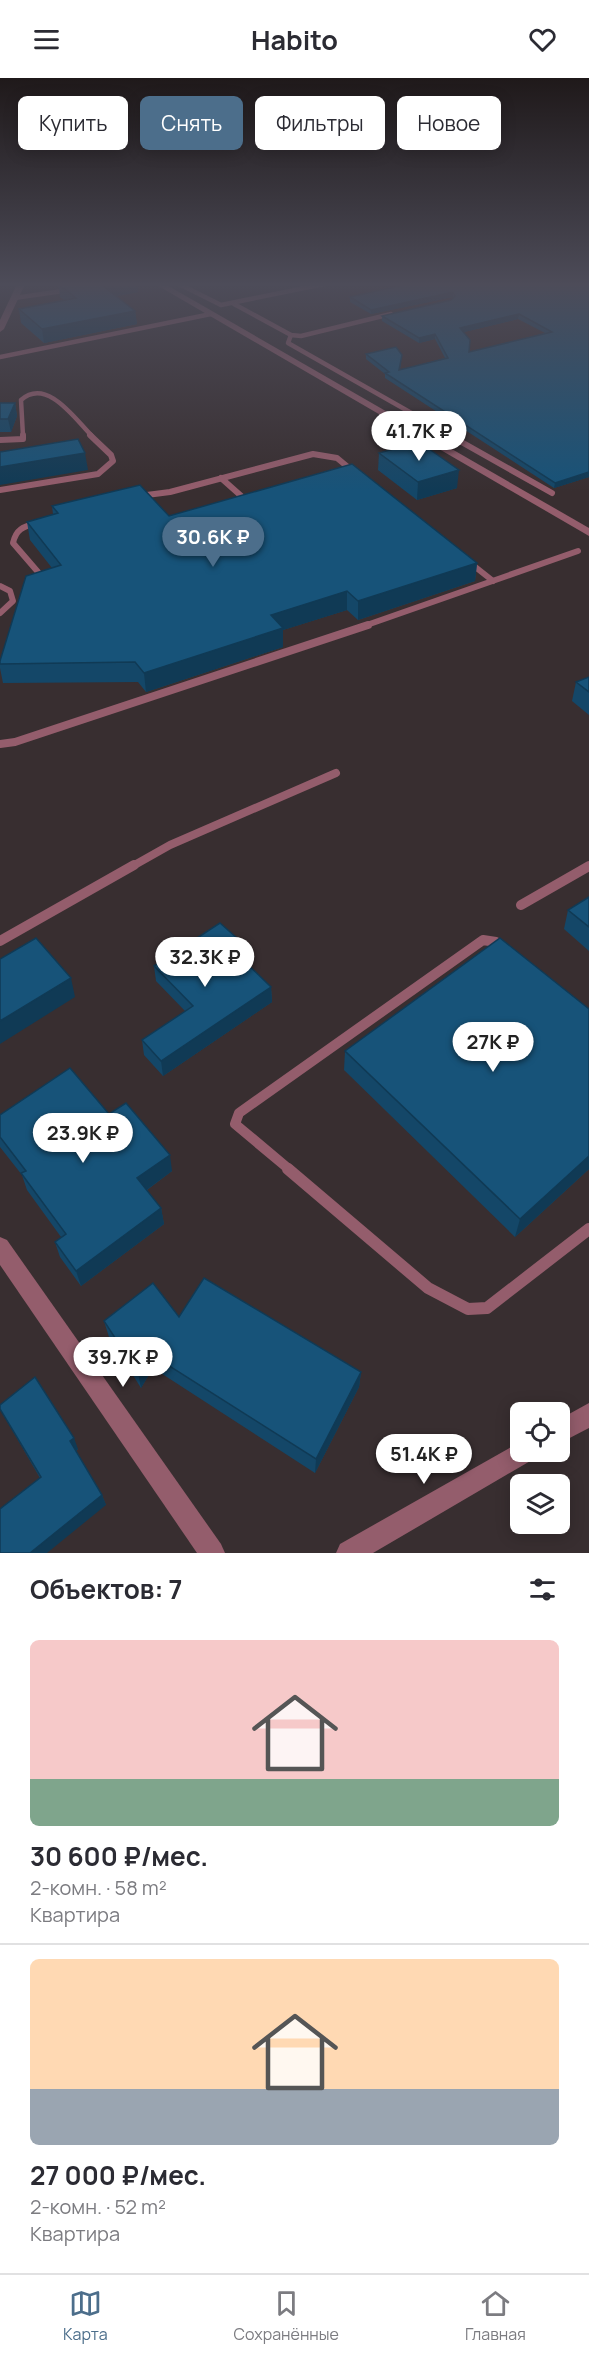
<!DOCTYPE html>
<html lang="ru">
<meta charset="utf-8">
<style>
body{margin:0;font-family:Manrope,sans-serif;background:#f2f2f3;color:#2b2b33;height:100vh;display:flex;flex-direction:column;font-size:22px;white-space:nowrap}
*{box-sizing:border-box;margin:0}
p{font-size:20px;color:#7c7c81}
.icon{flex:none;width:33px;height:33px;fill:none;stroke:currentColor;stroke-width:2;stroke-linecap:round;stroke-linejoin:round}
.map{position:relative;height:1475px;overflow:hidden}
.sheet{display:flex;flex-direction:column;background:#fff;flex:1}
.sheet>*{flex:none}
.top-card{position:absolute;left:18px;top:18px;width:554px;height:54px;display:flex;gap:12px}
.controls{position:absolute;left:510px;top:1324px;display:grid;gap:12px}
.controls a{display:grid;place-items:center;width:60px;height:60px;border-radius:9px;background:#fff;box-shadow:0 3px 15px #0003;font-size:30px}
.price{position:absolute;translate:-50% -51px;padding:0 14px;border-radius:21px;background:#fff;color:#222;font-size:20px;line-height:39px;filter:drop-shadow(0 2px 3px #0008)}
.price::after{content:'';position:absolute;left:50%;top:36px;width:18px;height:14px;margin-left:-9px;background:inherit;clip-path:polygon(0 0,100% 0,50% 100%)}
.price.active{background:#4c6e8b;color:#fff}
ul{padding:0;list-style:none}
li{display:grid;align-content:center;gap:12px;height:318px;padding:0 30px}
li+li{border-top:2px solid #e1e1e2}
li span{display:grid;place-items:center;height:186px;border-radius:9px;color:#555}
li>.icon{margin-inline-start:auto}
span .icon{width:108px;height:108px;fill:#fffc;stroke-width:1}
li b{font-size:26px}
h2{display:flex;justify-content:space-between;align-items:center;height:72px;padding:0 30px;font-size:26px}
.chip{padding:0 21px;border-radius:9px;background:#fff;box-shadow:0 3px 15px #0003;font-size:21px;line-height:54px}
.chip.active{background:#4c6e8b;color:#fff}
header{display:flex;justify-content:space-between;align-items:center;height:78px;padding:0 30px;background:#fff;font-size:27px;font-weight:700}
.tabs{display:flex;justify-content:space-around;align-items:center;height:84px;border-top:2px solid #e1e1e2;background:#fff;font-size:16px;color:#7c7c81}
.tabs a{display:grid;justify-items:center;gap:3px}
.tabs .active{color:#4c6e8b}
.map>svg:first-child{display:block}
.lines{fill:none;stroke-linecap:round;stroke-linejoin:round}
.service-far4{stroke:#945d6c;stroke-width:4.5}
.service-far3{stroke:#945d6c;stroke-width:6}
.service-far2{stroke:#945d6c;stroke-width:8}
.service-far1{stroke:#945d6c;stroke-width:10}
.service{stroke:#945d6c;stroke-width:12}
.minor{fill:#945d6c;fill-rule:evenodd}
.wall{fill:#144768;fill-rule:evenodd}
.shaded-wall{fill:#103a55}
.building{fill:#175379;stroke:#103a55;stroke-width:1.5;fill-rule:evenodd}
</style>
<header><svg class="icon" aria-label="menu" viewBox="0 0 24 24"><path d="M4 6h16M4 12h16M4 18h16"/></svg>Habito<svg class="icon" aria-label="heart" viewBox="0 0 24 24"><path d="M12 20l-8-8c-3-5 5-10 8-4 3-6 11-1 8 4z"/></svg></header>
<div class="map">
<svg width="589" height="1475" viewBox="0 0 589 1475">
<rect width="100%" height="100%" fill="#382e30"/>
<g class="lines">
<g class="service-far4">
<polyline points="179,206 221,227 324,206"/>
<polyline points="14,220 70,212"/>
<polyline points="234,226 291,257 301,258 391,236"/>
<polyline points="291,257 288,265 452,358"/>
<polyline points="0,279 211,236"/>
<path d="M23,358L21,322C47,299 75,341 92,358"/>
</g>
<g class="service-far3">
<polyline points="449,357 552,415"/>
<polyline points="0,362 23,361 23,357"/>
<polyline points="221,400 248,424"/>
<polyline points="0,412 98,396 113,383 111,377 90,357"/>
<polyline points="139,418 170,414 313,376 337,380 355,395"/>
<path d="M36,445C23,449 16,451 13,465L38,494"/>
<polyline points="469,484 493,503"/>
<polyline points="0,508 10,513 13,523 0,535"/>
<polyline points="364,548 578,473"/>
</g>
<g class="service-far2">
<polyline points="0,666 15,664 368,547"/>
<polyline points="131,789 170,767 336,695"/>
</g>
<g class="service-far1">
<polyline points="521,827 589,788"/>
<polyline points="0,863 134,787"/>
<polyline points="290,1092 235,1046 239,1035 483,862 496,864 503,870"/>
</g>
<polyline class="service" points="288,1091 428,1210 468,1231 487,1230 589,1151"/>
<g class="minor">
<polygon points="17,206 25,206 4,251 0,254 0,242"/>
<polygon points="155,206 165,206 589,450 589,458"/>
<polygon points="0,1159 7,1162 221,1466 225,1475 197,1475 0,1187"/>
<polygon points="589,1325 589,1350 560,1365 560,1341"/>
<polygon points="520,1364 520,1374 536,1374 532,1382 373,1475 336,1475 340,1466"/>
</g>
</g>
<g class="wall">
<polygon points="55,207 138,207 138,214 116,218 135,233 137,246 44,265 21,245 19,231 64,222 60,219 59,210"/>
<path d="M393,207H589V399L554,410L385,300V296L366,281V276L401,282L400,292L445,280L435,261L419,265L382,243V238L451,222L453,220V219L371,236L350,224V219L397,209ZM518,241L545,255L469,274L464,254Z"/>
<polygon points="0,325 15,325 17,338 11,354 0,354"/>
<polygon points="379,375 457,410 417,422 378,392"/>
<polygon points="52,428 169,438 477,485 475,503 358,542 347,532 283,552 283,569 146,614 138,604 3,605 0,590 0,583 52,490 30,462 27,444 53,436"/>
<polygon points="589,599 589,637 572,623 576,604"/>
<polygon points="589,819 589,873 564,851 568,832"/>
<polygon points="247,884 246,885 271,909 272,924 163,998 144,977 142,962 185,933 156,903 154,888"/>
<polygon points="589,931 589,1091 515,1159 344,992 345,973"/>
<polygon points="109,1036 172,1093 147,1112 161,1130 164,1146 81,1208 60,1179 55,1164 61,1159 27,1112 22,1097 0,1069 0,1037"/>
<polygon points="179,1239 361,1294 359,1309 315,1395 153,1290 141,1310 109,1259 104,1243"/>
<polygon points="0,1331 78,1371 76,1373 102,1417 106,1427 40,1400"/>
</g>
<g class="shaded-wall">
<polygon points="102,207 138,207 138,214 103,221"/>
<polygon points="453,214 453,219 371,236 371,232"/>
<polygon points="135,233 137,246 44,265 42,251"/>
<polygon points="519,236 518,241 460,255 460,250"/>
<polygon points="435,256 435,261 419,265 419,260"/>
<polygon points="15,325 17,338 11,354 8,341"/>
<polygon points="85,375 88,392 0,407 0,389"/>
<polygon points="459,392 457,410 417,422 418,404"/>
<polygon points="589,394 589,399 554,410 555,405"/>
<polygon points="477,485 475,503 358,542 358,523"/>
<polygon points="347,513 347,532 283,552 283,569 146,614 144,595 271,537"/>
<polygon points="247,869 247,884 238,891 237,876"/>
<polygon points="71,900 75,919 0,966 0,943"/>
<polygon points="271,909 272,924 163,998 161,983"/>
<polygon points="170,1077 172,1093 141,1116 137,1100"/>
<polygon points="589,1078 589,1091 515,1159 520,1141"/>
<polygon points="161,1130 164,1146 81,1208 76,1193"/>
<polygon points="149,1275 153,1290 141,1310 138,1295"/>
<polygon points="361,1294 359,1309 315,1395 316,1381"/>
<polygon points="74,1360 78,1371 75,1374 70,1363"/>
<polygon points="102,1417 106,1427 47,1475 30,1475"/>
</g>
<g class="building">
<polygon points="60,207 107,207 102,207 135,233 42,251 19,231 76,220"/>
<path d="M402,207H589V394L555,405L385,295L389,294L366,276L396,269L402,277L399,292L448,280L435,256L419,260L382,238L451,222L455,218L453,214L371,232L350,219L403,207ZM519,236L552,254L469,274L470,262L460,250Z"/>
<polygon points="0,325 15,325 8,341 0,341"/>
<polygon points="78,361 85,375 0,389 0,374"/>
<polygon points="419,364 459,392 418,404 379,375"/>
<polygon points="352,386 477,485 358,523 347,513 271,537 283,550 144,595 135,584 0,586 0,583 26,498 61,487 27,444 58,435 52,428 140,407 169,438"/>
<polygon points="589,599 589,614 576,604"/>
<polygon points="589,819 589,849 568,832"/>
<polygon points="220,845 247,869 237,876 271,909 161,983 142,962 193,928 154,888"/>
<polygon points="36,860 71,900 0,943 0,881"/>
<polygon points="500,860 589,931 589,1078 520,1141 345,973"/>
<polygon points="70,990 109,1036 126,1025 170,1077 137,1100 161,1130 76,1193 55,1164 66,1156 21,1095 26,1093 0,1059 0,1037"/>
<polygon points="204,1200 361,1294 316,1381 149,1275 138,1295 104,1243 153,1205 179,1239"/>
<polygon points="35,1299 74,1360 70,1363 102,1417 30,1475 0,1475 0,1431 41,1399 0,1331 0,1327"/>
</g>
<linearGradient id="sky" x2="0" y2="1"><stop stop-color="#1f191a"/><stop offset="0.5" stop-color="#4d4c59"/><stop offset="1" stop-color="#4d4c59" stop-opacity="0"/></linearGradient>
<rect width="589" height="413" fill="url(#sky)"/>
</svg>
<div class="controls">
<a><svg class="icon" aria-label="locate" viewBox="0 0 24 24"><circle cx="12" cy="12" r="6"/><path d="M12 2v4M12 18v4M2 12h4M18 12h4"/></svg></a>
<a><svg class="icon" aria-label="layers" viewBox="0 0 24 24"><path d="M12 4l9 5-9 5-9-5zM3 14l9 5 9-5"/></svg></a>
</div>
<b class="price" style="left:419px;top:384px">41.7K ₽</b>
<b class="price active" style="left:213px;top:490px">30.6K ₽</b>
<b class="price" style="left:205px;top:910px">32.3K ₽</b>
<b class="price" style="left:493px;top:995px">27K ₽</b>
<b class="price" style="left:83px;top:1086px">23.9K ₽</b>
<b class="price" style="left:123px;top:1310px">39.7K ₽</b>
<b class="price" style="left:424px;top:1407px">51.4K ₽</b>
<div class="top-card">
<a class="chip">Купить</a>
<a class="chip active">Снять</a>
<a class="chip">Фильтры</a>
<a class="chip">Новое</a>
</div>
</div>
<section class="sheet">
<h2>Объектов: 7<svg class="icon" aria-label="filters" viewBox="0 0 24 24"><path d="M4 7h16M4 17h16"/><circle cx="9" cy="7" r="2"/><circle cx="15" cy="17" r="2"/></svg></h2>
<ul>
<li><span style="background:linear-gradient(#f6c9c9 75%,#7fa58c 0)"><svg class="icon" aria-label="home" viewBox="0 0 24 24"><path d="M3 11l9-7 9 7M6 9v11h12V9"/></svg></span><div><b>30 600 ₽/мес.</b><p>2-комн. · 58 m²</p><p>Квартира</p></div></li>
<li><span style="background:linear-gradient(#ffd9b3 70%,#9aa5b1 0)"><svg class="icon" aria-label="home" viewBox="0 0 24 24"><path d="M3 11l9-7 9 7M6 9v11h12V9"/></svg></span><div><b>27 000 ₽/мес.</b><p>2-комн. · 52 m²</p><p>Квартира</p></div></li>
</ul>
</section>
<nav class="tabs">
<a class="active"><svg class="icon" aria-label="map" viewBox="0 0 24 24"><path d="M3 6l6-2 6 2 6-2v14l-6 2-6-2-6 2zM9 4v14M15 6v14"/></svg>Карта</a>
<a><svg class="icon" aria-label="saved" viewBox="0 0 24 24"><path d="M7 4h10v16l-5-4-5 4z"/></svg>Сохранённые</a>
<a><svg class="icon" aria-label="home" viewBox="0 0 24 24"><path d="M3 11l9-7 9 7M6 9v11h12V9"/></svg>Главная</a>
</nav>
